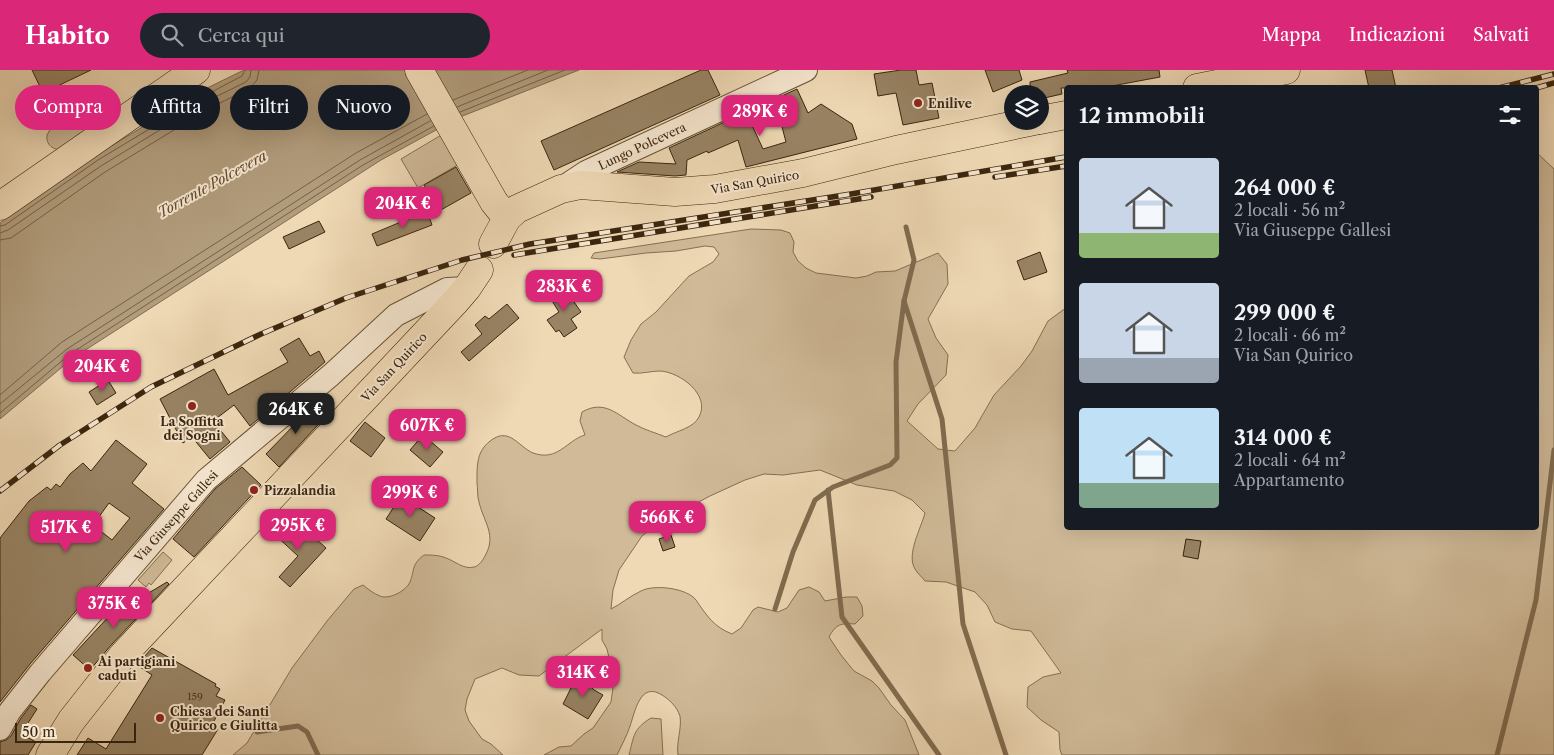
<!DOCTYPE html>
<html lang="it">
<meta charset="utf-8">
<style>
body{margin:0;font-family:"Libre Caslon Text",serif;background:#20242c;color:#f1f3f6;height:100vh;display:flex;flex-direction:column;font-size:19px;white-space:nowrap}
*{box-sizing:border-box;margin:0}
p{font-size:16px;color:#9ea1a6}
.icon{flex:none;width:28px;height:28px;fill:none;stroke:currentColor;stroke-width:2;stroke-linecap:round;stroke-linejoin:round}
.map{position:relative;flex:1;overflow:hidden}
.drawer{position:absolute;left:1064px;top:15px;width:475px;height:445px;display:flex;flex-direction:column;background:#171b24;border-radius:5px;box-shadow:0 5px 20px #0002}
.drawer>*{flex:none}
.hud{position:absolute;left:15px;top:15px;width:475px;height:45px;display:flex;gap:10px}
.buttons{position:absolute;left:1004px;top:15px;display:grid;gap:10px}
.buttons a{display:grid;place-items:center;width:45px;height:45px;border-radius:50%;background:#171b24;box-shadow:0 5px 20px #0002;font-size:25px}
.scale{position:absolute;left:15px;bottom:12px;width:121px;box-sizing:border-box;padding-left:5px;border:2px solid #3a250d;border-top:0;font-size:14px;line-height:18px;white-space:nowrap;color:#3a250d;-webkit-text-stroke:4px #f5e6cf;paint-order:stroke}
.price{position:absolute;translate:-50% -42px;padding:0 11px;border-radius:10px;background:#db2777;color:#fff;font-size:16px;line-height:32px;filter:drop-shadow(0 1px 2px #0008)}
.price::after{content:'';position:absolute;left:50%;top:30px;width:15px;height:11px;margin-left:-8px;background:inherit;clip-path:polygon(0 0,100% 0,50% 100%)}
.price.active{background:#222;color:#fff}
ul{padding:0;list-style:none}
li{display:flex;align-items:center;gap:15px;height:125px;padding:0 15px}
li span{display:grid;place-items:center;flex:none;width:140px;height:100px;border-radius:5px;color:#555}
li>.icon{margin-inline-start:auto}
span .icon{width:60px;height:60px;fill:#fffc;stroke-width:1}
li b{font-size:21px}
h2{display:flex;justify-content:space-between;align-items:center;height:60px;padding:0 15px;font-size:21px}
.pill{padding:0 18px;border-radius:22px;background:#171b24;box-shadow:0 5px 20px #0002;font-size:18px;line-height:45px}
.pill.active{background:#db2777;color:#fff}
header{display:flex;align-items:center;gap:30px;box-sizing:border-box;height:70px;padding:0 25px;background:#db2777;color:#fff}
header strong{font-size:24px}
nav{display:flex;gap:28px;margin-inline-start:auto;font-size:18px}
.search{width:350px;height:45px;background:#20242c;display:flex;align-items:center;gap:12px;box-sizing:border-box;padding:0 18px;border-radius:28px;color:#9ea1a6;font-size:19px}
.map>svg:first-child{display:block}
.green{fill:#d0ba98;stroke:#857052}
.water{fill:#b19c7c;stroke:#816c50}
.lines{fill:none;stroke-linecap:round;stroke-linejoin:round}
.shore{stroke:#766044;stroke-width:1}
.stream{stroke:#816c50;stroke-width:5}
.building{fill:#988364;stroke:#3a250d;fill-rule:evenodd}
.minor-casing{stroke:#675237;stroke-width:24}
.major-casing{stroke:#3a250d;stroke-width:29}
.minor{stroke:#f5e6cf;stroke-width:22}
.major{stroke:#efd9b5;stroke-width:28}
.rail-casing{stroke:#3a250d;stroke-width:5.5}
.rail{stroke:#f5e6cf;stroke-width:4;stroke-dasharray:11;stroke-linecap:butt}
.poi-dot{fill:#8f2418;stroke:#f5e6cf;stroke-width:2}
.labels{text-anchor:middle;dominant-baseline:central;stroke-width:4;stroke-linejoin:round;paint-order:stroke}
.number-label{font-size:10px;fill:#523c23}
.poi-label{font-size:12px;font-weight:bold;fill:#3a250d;stroke:#f5e6cf;text-anchor:start}
.street-label{font-size:12px;fill:#3a250d;stroke:#f5e6cf}
.water-label{font-size:14px;font-style:italic;fill:#5e492e;stroke:#f5e6cf}
</style>
<header>
<strong>Habito</strong>
<div class="search"><svg class="icon" aria-label="search" viewBox="0 0 24 24"><circle cx="10" cy="10" r="6"/><path d="M15 15l6 6"/></svg>Cerca qui</div>
<nav><a>Mappa</a><a>Indicazioni</a><a>Salvati</a></nav>
</header>
<div class="map">
<svg width="1554" height="685" viewBox="0 0 1554 685">
<rect width="100%" height="100%" fill="#efd9b5"/>
<filter id="stains"><feTurbulence type="fractalNoise" baseFrequency=".004" numOctaves="4"/><feColorMatrix values="0 0 0 0 .2 0 0 0 0 .09 0 0 0 0 .02 0 0 0 .5 -.17"/></filter>
<radialGradient id="worn" r=".72"><stop offset=".6" stop-color="#630" stop-opacity="0"/><stop offset="1" stop-color="#630" stop-opacity=".3"/></radialGradient>
<g class="green">
<path d="M92,47L96,50V55L59,80C50,78 46,73 47,65L51,58Z"/>
<polygon points="443,64 461,93 418,118 401,89"/>
<path d="M1536,82L1554,99V685H1062L1060,680L1059,662L1041,650L1027,637L1028,617L1043,607L1061,603L1031,561L1012,559L995,552L987,535L975,522L946,512L925,511C922,507 917,503 915,499C906,485 921,458 925,443L912,430L894,421L857,415L820,400L783,405L764,404L745,410L710,426L657,454L642,466L619,500L613,520L611,539C621,534 630,526 641,521C654,514 687,518 696,530C707,546 714,557 732,564L741,558L753,540L758,537L778,542L787,538L799,520L809,517L819,522L825,531L846,527H857L862,536L863,546L855,554C841,553 836,554 829,567L841,585L854,601L872,611L879,618L891,635L905,650L919,685H678C676,672 682,659 680,646C677,637 670,630 662,625C640,611 635,642 630,656C627,666 621,676 617,685H544L559,677L571,676L584,664L593,658L611,632L614,610L607,579L602,570V559L539,606L519,605L502,598L475,609L467,629L465,640L469,651L482,669L491,674L503,685H233L247,673L292,598L327,551L354,519L363,515C368,519 374,524 380,526C389,530 406,521 410,512C415,499 411,495 424,485C431,485 439,485 446,488C455,491 464,500 474,497C479,496 483,490 485,486C497,465 484,453 479,432C477,426 478,419 477,413C477,395 476,380 493,369C510,358 519,377 533,383C558,392 567,370 585,365L580,351L582,342C605,329 617,345 636,355C645,360 656,363 666,367C676,361 694,358 699,347C711,325 680,302 660,301C651,301 642,304 633,303L624,287L631,270L641,254L656,242L689,206L713,192L719,184L714,177L705,176L676,181L646,183L600,189L591,188L594,183L751,159L781,160L790,163L794,172L793,182L798,191L806,198L816,203L856,208L867,206L876,202L895,201L938,183L947,194L948,214L928,249L936,268L948,285L946,305L918,334L907,351L938,379L955,381L975,358L994,325L1021,296L1032,281L1048,251L1063,240L1066,239V458H1536Z"/>
<polygon points="163,482 172,490 151,515 149,513 146,517 138,510"/>
<path d="M651,648L661,649L663,685H629C634,666 633,659 651,648Z"/>
</g>
<polygon class="water" points="244,0 579,0 460,47 381,90 73,288 0,349 0,153 17,140 95,86 201,21"/>
<g class="lines">
<g class="shore">
<polyline points="453,30 528,0"/>
<polyline points="457,37 548,0"/>
<polyline points="460,42 565,0"/>
<polyline points="0,156 5,155 98,90 204,26 242,6 245,0"/>
<polyline points="0,163 8,160 101,96 207,31 246,12 250,7 251,0"/>
<polyline points="0,170 11,168 105,102 210,38 250,18 257,10 259,0"/>
<polyline points="0,325 62,272 356,83 427,44"/>
<polyline points="0,334 67,279 360,90 430,51"/>
<polyline points="0,343 70,284 363,95 434,56"/>
</g>
<g class="stream">
<polyline points="904,231 942,349 963,554 1006,685"/>
<polyline points="828,420 842,547 939,685"/>
<polyline points="775,539 793,482 815,430 833,417 890,395 897,388 896,292 904,231 914,190 906,157"/>
<polyline points="257,662 298,656 307,662 318,685"/>
<polyline points="1497,685 1536,530 1554,380"/>
</g>
</g>
<g class="building">
<polygon points="32,0 91,0 43,23"/>
<polygon points="701,0 708,0 720,25 554,100 541,71"/>
<polygon points="901,0 916,0 919,15 932,13 939,48 903,55 896,23 878,26 874,4"/>
<polygon points="985,0 1019,0 1022,10 993,22"/>
<polygon points="1067,0 1159,0 1160,7 1101,18 1061,18 1062,24 1040,29 1038,18 1030,18 1030,12 1068,3"/>
<polygon points="1365,0 1392,0 1396,18 1369,18"/>
<polygon points="797,19 808,43 821,34 852,54 857,69 746,97 738,70 708,83 707,81 687,90 686,105 675,106 617,102 639,92 676,94 669,78 746,42 763,79 786,72 777,38 766,43 762,35"/>
<polygon points="456,97 471,123 439,141 424,115"/>
<polygon points="427,141 432,155 377,176 372,164"/>
<polygon points="319,151 325,162 289,179 283,167"/>
<polygon points="1040,182 1047,202 1024,210 1017,191"/>
<polygon points="563,216 581,242 571,249 577,258 564,267 559,260 556,262 547,250 559,242 549,226"/>
<polygon points="507,234 519,248 469,291 461,282 482,264 475,255 485,246 489,249"/>
<polygon points="299,268 310,286 319,281 325,292 250,356 234,335 213,351 230,372 210,389 192,367 183,373 160,329 214,299 228,325 288,292 280,279"/>
<polygon points="108,310 116,323 97,335 89,322"/>
<polygon points="317,334 327,345 279,397 266,384 298,351 297,350"/>
<polygon points="365,352 385,368 371,387 350,371"/>
<polygon points="423,365 443,382 430,397 410,380"/>
<path d="M116,370L147,394L132,413L164,439L30,594L0,632V468L29,431L47,417L51,420L56,414L60,417L70,404L83,393L91,401ZM109,433L130,448L112,470L93,455Z"/>
<polygon points="242,397 261,415 194,487 173,469 215,419"/>
<polygon points="401,426 435,448 420,471 386,449"/>
<polygon points="288,448 312,470 315,468 326,478 290,517 279,507 298,486 274,464"/>
<polygon points="671,465 675,477 663,481 659,469"/>
<polygon points="1186,469 1201,471 1198,489 1183,486"/>
<polygon points="167,512 169,514 112,574 90,600 73,585 113,542 127,536"/>
<polygon points="152,578 216,614 215,616 220,619 216,626 225,630 212,655 218,659 202,685 77,685 88,668 106,679 152,605 137,595"/>
<polygon points="580,606 594,620 603,625 588,649 563,634 571,618"/>
<polygon points="31,635 37,639 21,664 36,672 28,685 0,685 0,672 6,670 11,666 21,648"/>
</g>
<g class="lines">
<defs>
<g id="minor">
<polyline points="562,118 586,102 806,0"/>
<polyline points="0,659 10,641 40,603 206,410 331,305 396,245 447,219 467,218"/>
</g>
<g id="major">
<polyline points="419,0 494,132 507,148"/>
<polyline points="1197,18 1286,0"/>
<polyline points="1040,50 1066,45"/>
<polyline points="0,136 196,0"/>
<polyline points="493,174 507,148 517,139 561,119 580,115 675,122 715,119 803,103 896,80 1034,51"/>
<polyline points="50,685 71,651 123,585 455,232 467,218 479,200"/>
</g>
</defs>
<use href="#minor" class="minor-casing"/>
<use href="#major" class="major-casing"/>
<use href="#minor" class="minor"/>
<use href="#major" class="major"/>
<defs>
<g id="rail">
<polyline points="1499,18 1554,4"/>
<polyline points="1536,18 1554,13"/>
<polyline points="995,107 1066,96"/>
<polyline points="514,185 871,127"/>
<polyline points="0,421 60,375 151,317 261,264 346,228 462,190 530,174 851,124 1066,87"/>
</g>
</defs>
<use href="#rail" class="rail-casing"/>
<use href="#rail" class="rail"/>
</g>
<g class="poi-dot">
<circle cx="918" cy="33" r="5"/>
<circle cx="192" cy="336" r="5"/>
<circle cx="254" cy="420" r="5"/>
<circle cx="88" cy="598" r="5"/>
<circle cx="160" cy="648" r="5"/>
</g>
<g class="labels">
<g class="number-label">
<text x="195" y="626">159</text>
</g>
<g class="poi-label">
<text x="928" y="33">Enilive</text>
<text x="192" y="351" text-anchor="middle">La Soffitta<tspan x="192" dy="14">dei Sogni</tspan></text>
<text x="264" y="420">Pizzalandia</text>
<text x="98" y="591">Ai partigiani<tspan x="98" dy="14">caduti</tspan></text>
<text x="170" y="641">Chiesa dei Santi<tspan x="170" dy="14">Quirico e Giulitta</tspan></text>
</g>
<g class="street-label">
<text transform="translate(642 76) rotate(-25)">Lungo Polcevera</text>
<text transform="translate(755 112) rotate(-10)">Via San Quirico</text>
<text transform="translate(394 297) rotate(-47)">Via San Quirico</text>
<text transform="translate(176 446) rotate(-48)">Via Giuseppe Gallesi</text>
</g>
<g class="water-label">
<text transform="translate(212 114) rotate(-29)">Torrente Polcevera</text>
</g>
</g>
<rect width="100%" height="100%" filter="url(#stains)"/>
<rect width="100%" height="100%" fill="url(#worn)"/>
</svg>
<div class="buttons">
<a><svg class="icon" aria-label="layers" viewBox="0 0 24 24"><path d="M12 4l9 5-9 5-9-5zM3 14l9 5 9-5"/></svg></a>
</div>
<div class="scale">50 m</div>
<b class="price" style="left:760px;top:67px">289K €</b>
<b class="price" style="left:403px;top:159px">204K €</b>
<b class="price" style="left:564px;top:242px">283K €</b>
<b class="price" style="left:102px;top:322px">204K €</b>
<b class="price active" style="left:296px;top:365px">264K €</b>
<b class="price" style="left:427px;top:381px">607K €</b>
<b class="price" style="left:410px;top:448px">299K €</b>
<b class="price" style="left:667px;top:473px">566K €</b>
<b class="price" style="left:298px;top:481px">295K €</b>
<b class="price" style="left:66px;top:483px">517K €</b>
<b class="price" style="left:114px;top:559px">375K €</b>
<b class="price" style="left:583px;top:628px">314K €</b>
<div class="hud">
<a class="pill active">Compra</a>
<a class="pill">Affitta</a>
<a class="pill">Filtri</a>
<a class="pill">Nuovo</a>
</div>
<section class="drawer">
<h2>12 immobili<svg class="icon" aria-label="filters" viewBox="0 0 24 24"><path d="M4 7h16M4 17h16"/><circle cx="9" cy="7" r="2"/><circle cx="15" cy="17" r="2"/></svg></h2>
<ul>
<li><span style="background:linear-gradient(#c9d6e8 75%,#8fb573 0)"><svg class="icon" aria-label="home" viewBox="0 0 24 24"><path d="M3 11l9-7 9 7M6 9v11h12V9"/></svg></span><div><b>264 000 €</b><p>2 locali · 56 m²</p><p>Via Giuseppe Gallesi</p></div></li>
<li><span style="background:linear-gradient(#c9d6e8 75%,#9aa5b1 0)"><svg class="icon" aria-label="home" viewBox="0 0 24 24"><path d="M3 11l9-7 9 7M6 9v11h12V9"/></svg></span><div><b>299 000 €</b><p>2 locali · 66 m²</p><p>Via San Quirico</p></div></li>
<li><span style="background:linear-gradient(#bfe0f5 75%,#7fa58c 0)"><svg class="icon" aria-label="home" viewBox="0 0 24 24"><path d="M3 11l9-7 9 7M6 9v11h12V9"/></svg></span><div><b>314 000 €</b><p>2 locali · 64 m²</p><p>Appartamento</p></div></li>
</ul>
</section>
</div>
